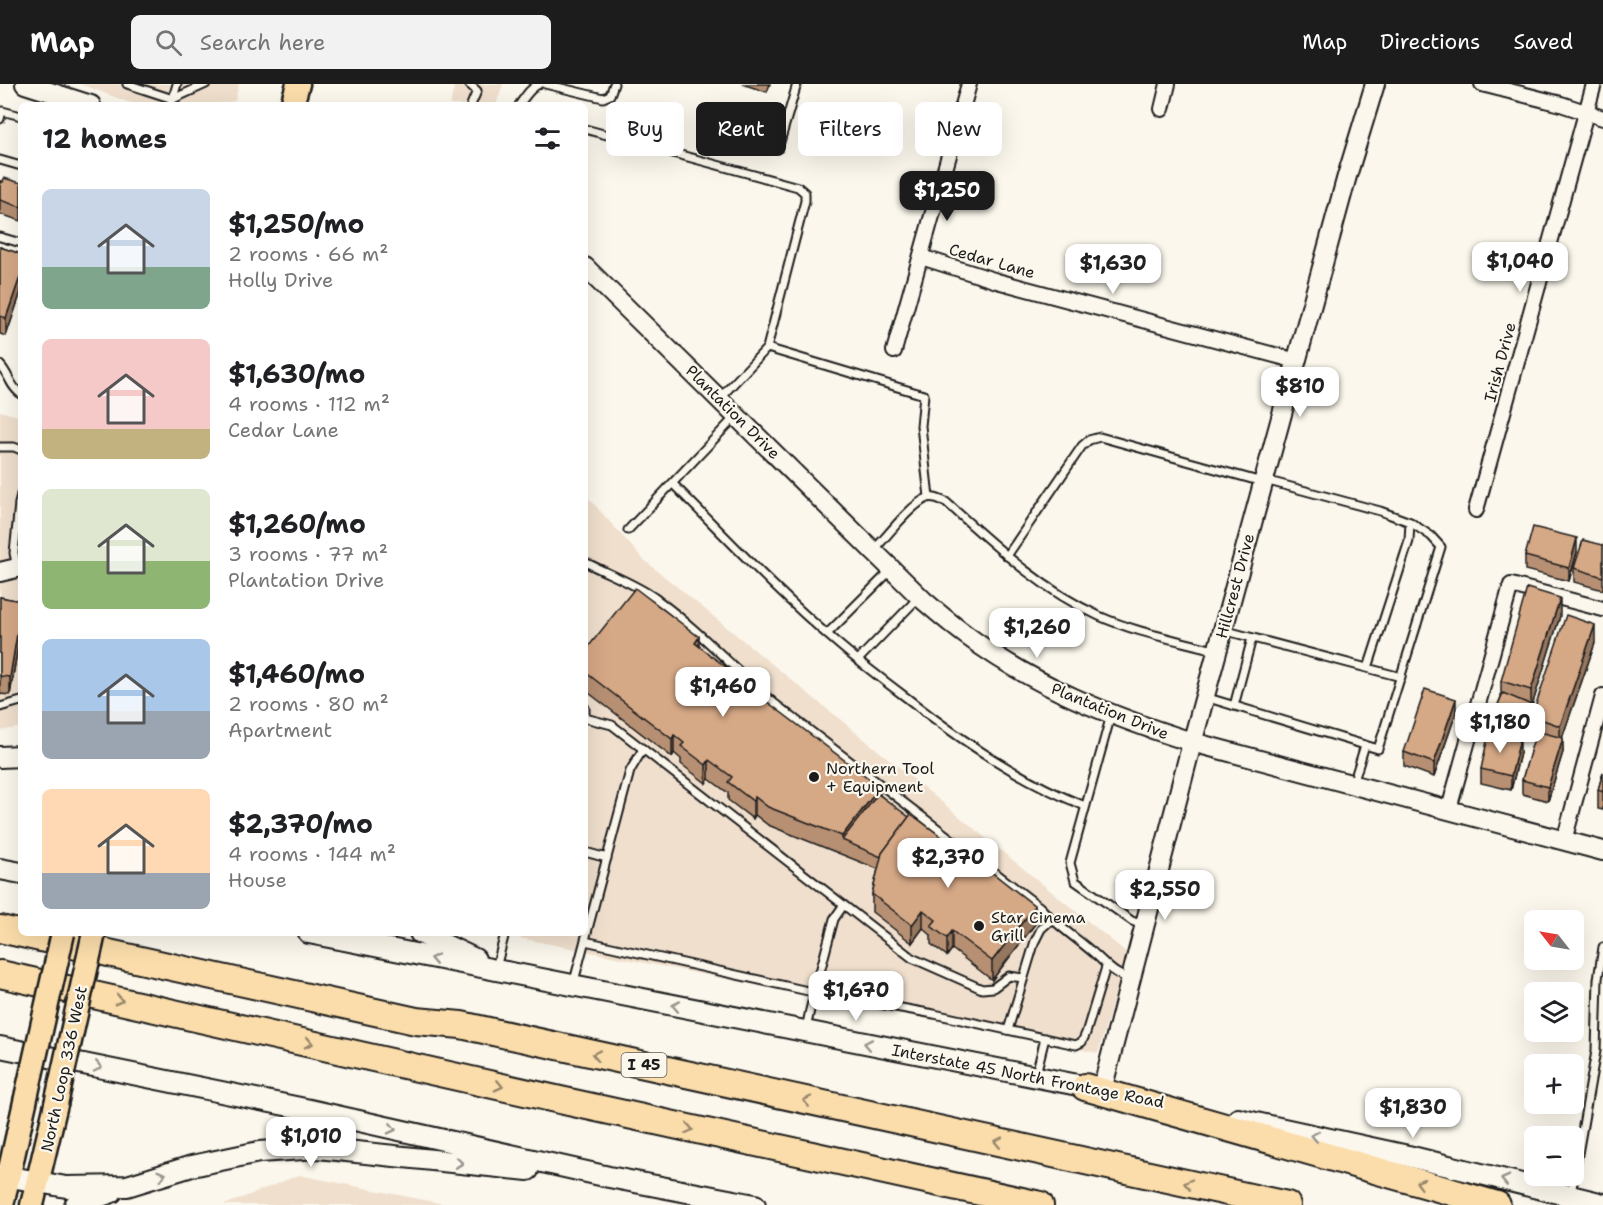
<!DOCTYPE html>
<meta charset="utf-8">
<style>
body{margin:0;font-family:"Shantell Sans",sans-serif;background:#f2f2f2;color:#202124;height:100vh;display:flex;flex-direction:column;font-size:22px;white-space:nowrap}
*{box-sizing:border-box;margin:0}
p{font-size:20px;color:#757577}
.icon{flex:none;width:33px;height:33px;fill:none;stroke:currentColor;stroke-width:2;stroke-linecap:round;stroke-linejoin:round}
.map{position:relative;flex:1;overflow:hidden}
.details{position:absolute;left:18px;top:18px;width:570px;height:834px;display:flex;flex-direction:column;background:#fff;border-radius:9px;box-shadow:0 6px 24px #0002}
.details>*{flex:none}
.banner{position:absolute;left:606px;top:18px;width:570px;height:54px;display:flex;gap:12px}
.needle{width:39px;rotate:301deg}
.fabs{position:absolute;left:1524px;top:826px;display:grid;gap:12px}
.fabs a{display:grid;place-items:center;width:60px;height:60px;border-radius:9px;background:#fff;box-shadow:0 6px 24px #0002;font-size:30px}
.price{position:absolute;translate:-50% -51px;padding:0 14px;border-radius:12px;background:#fff;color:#222;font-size:20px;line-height:39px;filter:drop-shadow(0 2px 3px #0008)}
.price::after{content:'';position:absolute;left:50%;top:36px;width:18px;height:14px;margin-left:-9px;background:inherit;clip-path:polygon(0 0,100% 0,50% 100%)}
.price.on{background:#1c1c1c;color:#fff}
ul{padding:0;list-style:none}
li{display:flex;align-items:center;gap:18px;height:150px;padding:0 24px}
li span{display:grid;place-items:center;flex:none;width:168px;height:120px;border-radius:9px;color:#555}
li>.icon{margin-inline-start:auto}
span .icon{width:72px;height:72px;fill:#fffc;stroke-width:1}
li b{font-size:26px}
h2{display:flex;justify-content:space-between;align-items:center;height:72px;padding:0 24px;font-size:26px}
.pill{padding:0 21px;border-radius:9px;background:#fff;box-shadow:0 6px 24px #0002;font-size:21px;line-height:54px}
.pill.on{background:#1c1c1c;color:#fff}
header{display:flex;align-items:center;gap:36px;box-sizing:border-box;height:84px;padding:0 30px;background:#1c1c1c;color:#fff}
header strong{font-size:28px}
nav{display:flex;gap:33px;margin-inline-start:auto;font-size:21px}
.search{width:420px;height:54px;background:#f2f2f2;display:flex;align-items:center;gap:15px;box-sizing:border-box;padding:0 21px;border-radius:9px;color:#757577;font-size:22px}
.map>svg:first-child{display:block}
.built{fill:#f0dfcd}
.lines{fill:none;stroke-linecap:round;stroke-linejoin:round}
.service-casing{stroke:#1c1c1c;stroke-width:11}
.minor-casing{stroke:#1c1c1c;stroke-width:18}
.tertiary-casing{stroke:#1c1c1c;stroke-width:22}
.secondary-casing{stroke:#1c1c1c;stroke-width:24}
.primary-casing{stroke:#1c1c1c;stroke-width:27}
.motorway-casing{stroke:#1c1c1c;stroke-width:30}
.service{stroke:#fbf7ec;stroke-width:7}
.minor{stroke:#fbf7ec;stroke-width:14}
.tertiary{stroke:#fbf7ec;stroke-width:18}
.secondary{stroke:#fbf7ec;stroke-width:20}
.primary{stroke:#fbddab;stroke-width:22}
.motorway{stroke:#fbddab;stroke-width:26}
.primary-bridge-casing{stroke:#1c1c1c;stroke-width:27;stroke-linecap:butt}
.primary-bridge{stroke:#fbddab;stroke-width:22}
.wall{fill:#b79073;stroke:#1c1c1c;stroke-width:1.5}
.shaded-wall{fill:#95765e;stroke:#1c1c1c;stroke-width:1.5}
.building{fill:#d5a886;stroke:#1c1c1c;stroke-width:1.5}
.oneway{stroke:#97948e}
.oneway2{stroke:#97866b}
.poi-dot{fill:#1c1c1c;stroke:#fbf7ec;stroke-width:2}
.labels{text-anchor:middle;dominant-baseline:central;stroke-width:4.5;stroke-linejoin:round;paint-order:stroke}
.shield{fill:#fbf7ec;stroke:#5f5e5a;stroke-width:1.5}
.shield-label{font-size:15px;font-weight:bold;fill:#1c1c1c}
.street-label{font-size:16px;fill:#1c1c1c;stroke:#fbf7ec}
.poi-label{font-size:16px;fill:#1c1c1c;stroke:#fbf7ec;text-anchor:start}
</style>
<header>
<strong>Map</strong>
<div class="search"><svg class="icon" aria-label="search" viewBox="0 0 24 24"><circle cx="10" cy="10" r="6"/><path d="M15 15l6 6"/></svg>Search here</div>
<nav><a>Map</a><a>Directions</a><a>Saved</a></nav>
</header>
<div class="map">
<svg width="1603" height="1121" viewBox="0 0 1603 1121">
<rect width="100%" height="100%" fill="#fbf7ec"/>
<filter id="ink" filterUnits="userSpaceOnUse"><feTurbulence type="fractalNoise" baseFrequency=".0167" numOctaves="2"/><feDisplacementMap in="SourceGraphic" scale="12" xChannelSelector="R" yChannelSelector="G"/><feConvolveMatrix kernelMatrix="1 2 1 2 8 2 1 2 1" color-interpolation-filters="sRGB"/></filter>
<g filter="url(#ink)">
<g class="built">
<polygon points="80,0 239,0 235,17 214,21 136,21"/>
<polygon points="446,0 503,0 496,21 450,21 454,4"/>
<polygon points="0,327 21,333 21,643 0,647"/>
<polygon points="585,410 643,475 1127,869 1098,969 495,849 585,849"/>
<polygon points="299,1091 449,1121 224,1121"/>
</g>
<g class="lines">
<defs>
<g id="service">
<polyline points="127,0 173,15 206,0"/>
<polyline points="469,0 477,7 471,21"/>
<polyline points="545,0 603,14 610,11 614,0"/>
<polyline points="171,21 177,0"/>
<path d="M519,21C525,13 530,4 539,0"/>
<polyline points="0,35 2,27 21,32"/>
<polyline points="585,45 798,103 805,109 805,117 767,264 719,315"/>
<polyline points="778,65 797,0"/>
<polyline points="0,76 21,82"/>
<polyline points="0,153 21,159"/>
<polyline points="767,264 924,311 921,342 929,413"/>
<path d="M0,281C9,290 10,303 21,310"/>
<polyline points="0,363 14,363 21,366"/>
<path d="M673,400C726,453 778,509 836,558C859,578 883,596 907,614C962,657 1019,696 1085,722"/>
<polyline points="19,420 21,410"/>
<polyline points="628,446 736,332"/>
<path d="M875,465C886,453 913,418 928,414C934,412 940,416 946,418C994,461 1040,505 1099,532C1137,549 1178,556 1218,567"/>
<polyline points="1007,472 1082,362 1089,356 1100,353 1255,396 1265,396 1380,427 1410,438 1409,457 1368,584"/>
<path d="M585,478C608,490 634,499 655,514C698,545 734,585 774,619L1040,823C1057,842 1078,855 1097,872C1111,885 1112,888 1131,896"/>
<polyline points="17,484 14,469 19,420 21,420"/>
<polyline points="1223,546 1401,593"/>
<polyline points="827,550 891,486"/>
<polyline points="858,576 919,513"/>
<polyline points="1205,613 1378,665 1441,463 1431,452 1410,438"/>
<polyline points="1234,622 1252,554"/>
<polyline points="0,623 21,617"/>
<polyline points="585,624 585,630"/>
<polyline points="1111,631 1070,779 1075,797 1132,837 1142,841"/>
<polyline points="585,634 612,641 912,874 982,905 993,904 1009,892 1023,894"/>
<polyline points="1353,700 1365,661"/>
<polyline points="585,768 607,774"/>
<polyline points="585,857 808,907 934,930 1076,961 1082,958 1086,949 1106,883"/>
<polyline points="496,884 505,849"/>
<polyline points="573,901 630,687 643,665"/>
<polyline points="806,945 810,926 834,835 843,822"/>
<polyline points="1008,946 1035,857 1041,845 1051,836"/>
<polyline points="1036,990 1045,954"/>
<polyline points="1571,1110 1596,967 1598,895 1603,863"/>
</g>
<g id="minor">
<polyline points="1482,0 1561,20 1603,34"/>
<polyline points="1162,25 1168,0"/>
<polyline points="921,173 997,197 1297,277"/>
<polyline points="894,267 969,0"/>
<polyline points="1476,426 1594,0"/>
<polyline points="1449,725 1511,501 1603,525"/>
<polyline points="1564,757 1603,612"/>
</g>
<g id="tertiary">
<polyline points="25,0 91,21"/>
<path d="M585,183L923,516C937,528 951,540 966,551C1034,602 1112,633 1192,658L1603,767"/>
<polyline points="0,488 21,483"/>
<polyline points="1102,1006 1188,674 1347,92 1375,0"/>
</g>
<g id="secondary">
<polyline points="0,673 21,672"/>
<polyline points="0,785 21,789"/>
<polyline points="309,849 1098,1005"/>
<polyline points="420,849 475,875"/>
<polyline points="0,963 310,1026 609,1093 755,1121"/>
<polyline points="1238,1035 1408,1072 1603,1120"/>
<polyline points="0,1091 66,1103 127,1102 192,1082 259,1068 318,1064 528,1086"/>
<polyline points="75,1121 112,1108"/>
</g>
<g id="primary">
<polyline points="292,21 298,0"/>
<polyline points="2,1121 25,1018"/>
<polyline points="32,1121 56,1020"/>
</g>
<g id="motorway">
<polyline points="0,845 416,937 461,941 1287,1121"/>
<polyline points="0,890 569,1018 1040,1121"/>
<polyline points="1085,1003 1497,1121"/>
</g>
</defs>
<use href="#service" class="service-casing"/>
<use href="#minor" class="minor-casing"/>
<use href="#tertiary" class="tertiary-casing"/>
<use href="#secondary" class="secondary-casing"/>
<use href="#primary" class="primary-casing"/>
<use href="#motorway" class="motorway-casing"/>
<use href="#service" class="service"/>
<use href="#minor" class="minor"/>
<use href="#tertiary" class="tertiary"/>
<use href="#secondary" class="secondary"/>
<use href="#primary" class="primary"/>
<use href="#motorway" class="motorway"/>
<defs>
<g id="primary-bridge">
<polyline points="25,1018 63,849"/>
<polyline points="56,1020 94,849"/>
</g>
</defs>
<use href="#primary-bridge" class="primary-bridge-casing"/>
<use href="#primary-bridge" class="primary-bridge"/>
</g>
<g class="wall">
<polygon points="742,0 770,0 767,8"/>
<polygon points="0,97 21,99 21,137 0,130"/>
<polygon points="0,163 21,170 21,208 6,252 0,250"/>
<polygon points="1603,461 1603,506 1574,498 1574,484"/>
<polygon points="1577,468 1569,497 1525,486 1525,472"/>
<polygon points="0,513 21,517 21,543 10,611 0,610"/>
<polygon points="1560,532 1532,621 1534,625 1595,559 1562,654 1563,668 1548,717 1522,710 1522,696 1535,652 1532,651 1532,638 1526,650 1495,638 1495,628 1501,613 1501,597"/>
<polygon points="699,562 727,587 880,711 1035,840 992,896 952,865 947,872 931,860 931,851 923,844 912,859 872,828 872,810 878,785 768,741 755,731 753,735 728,716 728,709 709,695 706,699 681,680 681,675 674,669 672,673 585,606 585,567"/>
<polygon points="1456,629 1434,693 1404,682 1404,668"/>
<polygon points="1520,669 1511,706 1481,699 1481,685"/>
<polygon points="1603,688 1603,726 1598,725 1598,706"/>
</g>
<g class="shaded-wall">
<polygon points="21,190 21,208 6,252 6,234"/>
<polygon points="1577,454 1577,468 1569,497 1569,484"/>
<polygon points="1560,514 1560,532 1531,625 1531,606"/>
<polygon points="21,525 21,543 10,611 10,593"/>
<polygon points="1595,541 1595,559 1560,660 1560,642"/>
<polygon points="699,553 699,571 695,559"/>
<polygon points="1456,615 1456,629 1434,693 1434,679"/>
<polygon points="1534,622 1534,631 1532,632 1532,638 1526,650 1526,641"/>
<polygon points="674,651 674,669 672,673 672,655"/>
<polygon points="1563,654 1563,668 1548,717 1548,703"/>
<polygon points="1520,655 1520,669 1511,706 1511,692"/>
<polygon points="709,676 709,695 706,699 706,681"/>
<polygon points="880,703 880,721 842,756 842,752"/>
<polygon points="755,713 755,731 753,735 753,717"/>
<polygon points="1035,822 1035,840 992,896 992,877"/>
<polygon points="923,826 923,844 912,859 912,841"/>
<polygon points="952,847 952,865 947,872 947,854"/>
</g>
<g class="building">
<polygon points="4,94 21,99 21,123 0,116 0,97 3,98"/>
<polygon points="0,163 21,170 21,190 6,234 0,232"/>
<polygon points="1533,443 1577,454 1569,484 1525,472"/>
<polygon points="1583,456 1603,461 1603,493 1574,484"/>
<polygon points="635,504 699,553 695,559 727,584 725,586 880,703 842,752 768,723 755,713 753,717 728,698 732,693 709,676 706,681 681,662 684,659 674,651 672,655 585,588 585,567"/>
<polygon points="1527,504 1560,514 1531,606 1501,597"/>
<polygon points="0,513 21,517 21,525 10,593 0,592"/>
<polygon points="1566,531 1595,541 1560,642 1532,632"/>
<polygon points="1425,605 1456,615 1434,679 1404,668"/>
<polygon points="1503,609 1534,622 1526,641 1495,628"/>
<polygon points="1536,647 1563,654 1548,703 1522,696"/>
<polygon points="1489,648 1520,655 1511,692 1481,685"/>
<polygon points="1603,688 1603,708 1598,706"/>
<polygon points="878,710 909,733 882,769 881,773 842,756"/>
<polygon points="911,730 966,771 967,769 1035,822 992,877 952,847 947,854 931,842 936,836 923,826 912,841 872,810 882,769"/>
</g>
<defs><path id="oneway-chevron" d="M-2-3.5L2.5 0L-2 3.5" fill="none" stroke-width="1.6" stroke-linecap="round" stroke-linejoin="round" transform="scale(1.5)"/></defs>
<g class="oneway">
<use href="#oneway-chevron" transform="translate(434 875) rotate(-168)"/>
<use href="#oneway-chevron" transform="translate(676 922) rotate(-169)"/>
<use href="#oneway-chevron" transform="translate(868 960) rotate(-169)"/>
<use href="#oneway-chevron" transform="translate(98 983) rotate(12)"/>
<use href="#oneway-chevron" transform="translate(392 1045) rotate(13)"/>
<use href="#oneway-chevron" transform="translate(1315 1052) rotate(-168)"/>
<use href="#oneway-chevron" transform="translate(459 1079) rotate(6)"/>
<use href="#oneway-chevron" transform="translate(162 1091) rotate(-17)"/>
<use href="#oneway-chevron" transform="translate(1505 1096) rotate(-167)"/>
</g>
<g class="oneway2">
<use href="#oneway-chevron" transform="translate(119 916) rotate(13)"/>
<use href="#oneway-chevron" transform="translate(309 959) rotate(13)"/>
<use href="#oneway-chevron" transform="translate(596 971) rotate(-168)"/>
<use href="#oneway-chevron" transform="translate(499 1002) rotate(13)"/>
<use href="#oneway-chevron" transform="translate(807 1017) rotate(-168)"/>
<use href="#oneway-chevron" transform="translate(689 1045) rotate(12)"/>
<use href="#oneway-chevron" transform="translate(998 1058) rotate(-168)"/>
<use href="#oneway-chevron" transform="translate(1420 1099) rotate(-164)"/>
<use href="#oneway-chevron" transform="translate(1188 1100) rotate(-168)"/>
</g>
</g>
<g class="poi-dot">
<circle cx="814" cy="693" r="6"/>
<circle cx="979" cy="842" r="6"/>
</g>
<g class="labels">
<rect class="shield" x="621.5" y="969" width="45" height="24" rx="4.5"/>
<g class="shield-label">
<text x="644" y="981">I 45</text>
</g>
<g class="street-label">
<text transform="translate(992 177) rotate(16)">Cedar Lane</text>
<text transform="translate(1500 278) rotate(-75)">Irish Drive</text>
<text transform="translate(733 328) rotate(45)">Plantation Drive</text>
<text transform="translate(1235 502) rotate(-75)">Hillcrest Drive</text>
<text transform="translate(1110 627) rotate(22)">Plantation Drive</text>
<text transform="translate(64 985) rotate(-78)">North Loop 336 West</text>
<text transform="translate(1028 992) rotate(11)">Interstate 45 North Frontage Road</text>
</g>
<g class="poi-label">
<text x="826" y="684">Northern Tool<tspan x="826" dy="18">+ Equipment</tspan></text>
<text x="991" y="833">Star Cinema<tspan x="991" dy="18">Grill</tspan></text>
</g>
</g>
</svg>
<div class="fabs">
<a><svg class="needle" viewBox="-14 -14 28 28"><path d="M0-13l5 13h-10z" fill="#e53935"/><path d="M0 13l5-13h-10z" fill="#757577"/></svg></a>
<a><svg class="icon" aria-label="layers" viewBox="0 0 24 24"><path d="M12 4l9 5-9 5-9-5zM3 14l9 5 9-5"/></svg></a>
<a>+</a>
<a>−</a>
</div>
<b class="price on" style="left:947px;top:138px">$1,250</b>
<b class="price" style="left:1520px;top:209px">$1,040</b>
<b class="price" style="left:1113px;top:211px">$1,630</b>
<b class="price" style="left:1300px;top:334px">$810</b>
<b class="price" style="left:1037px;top:575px">$1,260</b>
<b class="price" style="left:723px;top:634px">$1,460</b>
<b class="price" style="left:1500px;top:670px">$1,180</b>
<b class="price" style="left:948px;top:805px">$2,370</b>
<b class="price" style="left:1165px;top:837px">$2,550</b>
<b class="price" style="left:856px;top:938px">$1,670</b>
<b class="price" style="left:1413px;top:1055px">$1,830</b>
<b class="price" style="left:311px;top:1084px">$1,010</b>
<div class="banner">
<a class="pill">Buy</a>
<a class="pill on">Rent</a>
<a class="pill">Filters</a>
<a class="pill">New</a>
</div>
<section class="details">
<h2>12 homes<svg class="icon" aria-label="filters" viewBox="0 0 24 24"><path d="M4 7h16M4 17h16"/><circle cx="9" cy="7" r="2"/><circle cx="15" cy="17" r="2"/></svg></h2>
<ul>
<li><span style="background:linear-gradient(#c9d6e8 65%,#7fa58c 0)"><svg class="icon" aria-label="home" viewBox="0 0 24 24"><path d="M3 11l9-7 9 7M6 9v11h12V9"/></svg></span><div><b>$1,250/mo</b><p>2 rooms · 66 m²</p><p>Holly Drive</p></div></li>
<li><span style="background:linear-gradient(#f6c9c9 75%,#c2b280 0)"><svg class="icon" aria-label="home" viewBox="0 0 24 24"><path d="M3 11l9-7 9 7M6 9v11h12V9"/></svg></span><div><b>$1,630/mo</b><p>4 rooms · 112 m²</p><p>Cedar Lane</p></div></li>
<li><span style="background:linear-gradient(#dfe7d0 60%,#8fb573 0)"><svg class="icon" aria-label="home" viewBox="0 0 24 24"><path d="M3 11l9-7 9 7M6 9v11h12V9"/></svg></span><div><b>$1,260/mo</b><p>3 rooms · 77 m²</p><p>Plantation Drive</p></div></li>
<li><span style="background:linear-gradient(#a9c7e8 60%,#9aa5b1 0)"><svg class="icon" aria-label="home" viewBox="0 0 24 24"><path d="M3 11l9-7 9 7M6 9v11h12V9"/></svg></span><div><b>$1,460/mo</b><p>2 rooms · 80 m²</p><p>Apartment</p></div></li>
<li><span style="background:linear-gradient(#ffd9b3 70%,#9aa5b1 0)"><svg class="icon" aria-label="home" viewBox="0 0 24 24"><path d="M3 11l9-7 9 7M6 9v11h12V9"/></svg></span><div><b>$2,370/mo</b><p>4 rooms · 144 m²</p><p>House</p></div></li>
</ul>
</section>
</div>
